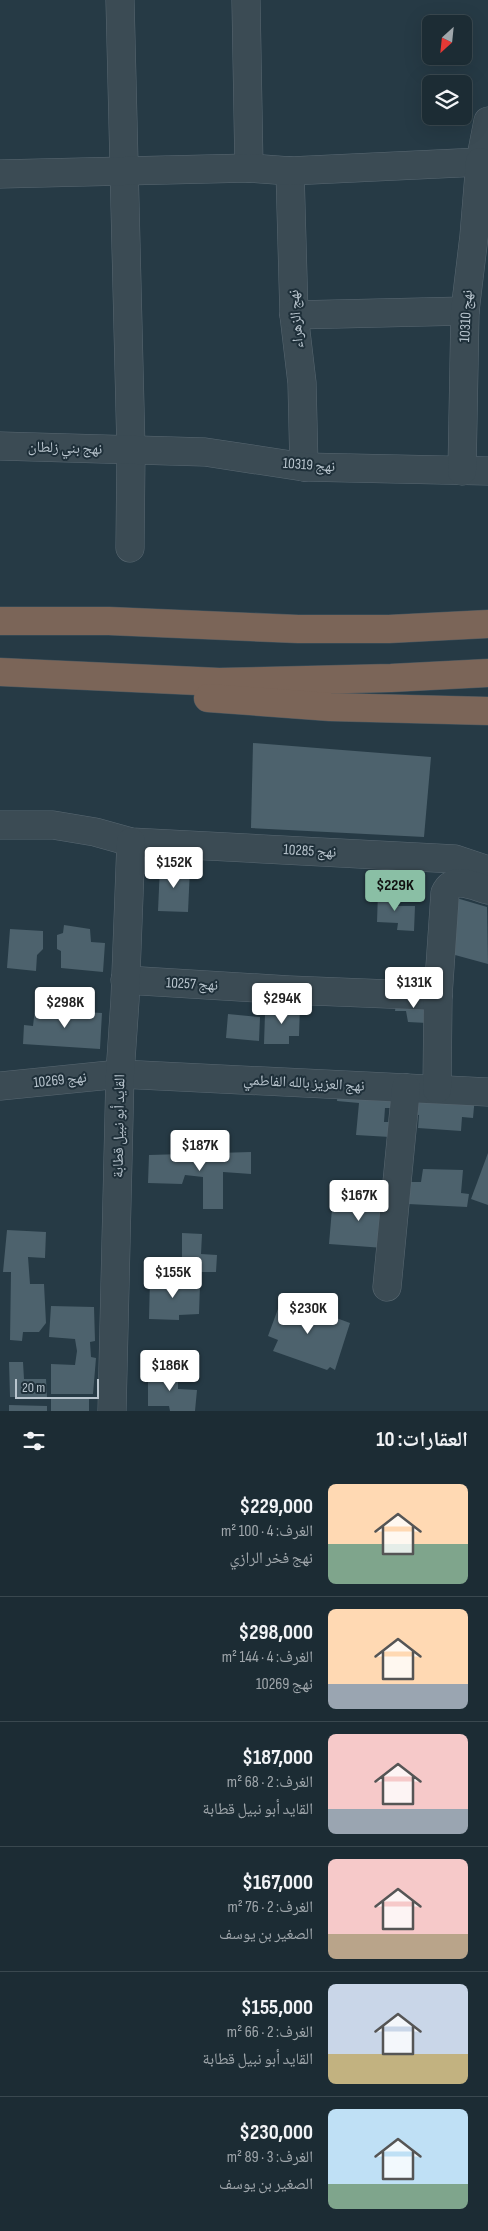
<!DOCTYPE html>
<html lang="ar">
<meta charset="utf-8">
<style>
body{margin:0;font-family:"Sofia Sans Condensed","Noto Naskh Arabic",sans-serif;background:#293840;color:#f1f3f6;direction:rtl;height:100vh;display:flex;flex-direction:column;font-size:19px;white-space:nowrap}
*{box-sizing:border-box;margin:0}
p{font-size:16px;color:#a0a7ac}
.icon{flex:none;width:28px;height:28px;fill:none;stroke:currentColor;stroke-width:2;stroke-linecap:round;stroke-linejoin:round}
.map{position:relative;height:1411px;overflow:hidden;direction:ltr}
.sheet{display:flex;flex-direction:column;background:#1c2c34;flex:1}
.sheet>*{flex:none}
.needle{width:32px;rotate:207deg}
.buttons{position:absolute;left:422px;top:15px;display:grid;gap:10px}
.buttons a{display:grid;place-items:center;width:50px;height:50px;border-radius:8px;background:#1c2c34;box-shadow:0 5px 20px #0002,0 0 0 1px #3a484f;font-size:25px}
.scale{position:absolute;left:15px;bottom:12px;width:84px;box-sizing:border-box;padding-left:5px;border:2px solid #b9c5ce;border-top:0;font-size:14px;line-height:18px;white-space:nowrap;color:#b9c5ce;-webkit-text-stroke:4px #1f303a;paint-order:stroke}
.price{position:absolute;translate:-50% -42px;padding:0 11px;border-radius:5px;background:#fff;color:#222;font-size:16px;line-height:32px;filter:drop-shadow(0 1px 2px #0008)}
.price::after{content:'';position:absolute;left:50%;top:30px;width:15px;height:11px;margin-left:-8px;background:inherit;clip-path:polygon(0 0,100% 0,50% 100%)}
.price.current{background:#8abfa5;color:#111}
ul{padding:0;list-style:none}
li{display:flex;align-items:center;gap:15px;height:125px;padding:0 20px}
li+li{border-top:1px solid #3a484f}
li span{display:grid;place-items:center;flex:none;width:140px;height:100px;border-radius:8px;color:#555}
li>.icon{margin-inline-start:auto}
span .icon{width:60px;height:60px;fill:#fffc;stroke-width:1}
li b{font-size:21px}
h2{display:flex;justify-content:space-between;align-items:center;height:60px;padding:0 20px;font-size:21px}
.map>svg:first-child{display:block}
.building{fill:#4d626d}
.lines{fill:none;stroke-linecap:round;stroke-linejoin:round}
.minor-casing{stroke:#596872;stroke-width:29}
.highway-casing{stroke:#45555f;stroke-width:29}
.minor{stroke:#3b4b54;stroke-width:28}
.highway{stroke:#7b6558;stroke-width:28}
.labels{text-anchor:middle;dominant-baseline:central;stroke-width:4;stroke-linejoin:round;paint-order:stroke}
.street-label{font-size:15px;fill:#b9c5ce;stroke:#1f303a}
</style>
<div class="map">
<svg width="488" height="1411" viewBox="0 0 488 1411">
<rect width="100%" height="100%" fill="#263a45"/>
<g class="building">
<polygon points="253,743 431,757 424,837 251,828"/>
<polygon points="160,866 190,868 188,912 158,911"/>
<polygon points="378,892 396,893 396,906 415,906 414,931 397,930 398,923 377,922"/>
<polygon points="453,897 487,907 488,964 455,955"/>
<polygon points="64,925 90,929 91,942 105,943 103,972 61,968 61,951 57,949 57,935 63,933"/>
<polygon points="10,929 43,931 43,949 37,955 36,971 7,968"/>
<polygon points="397,997 428,998 427,1023 408,1022 406,1011 395,1011"/>
<polygon points="277,1005 300,1005 299,1036 289,1036 289,1044 264,1044 265,1014 277,1014"/>
<polygon points="35,1009 102,1013 100,1049 23,1044 24,1025 33,1026"/>
<polygon points="228,1014 260,1017 259,1041 226,1038"/>
<polygon points="338,1087 399,1091 397,1108 385,1108 384,1122 391,1122 390,1137 356,1135 359,1103 337,1101"/>
<polygon points="415,1091 475,1096 473,1118 462,1117 461,1131 418,1128 419,1115 413,1115"/>
<polygon points="251,1152 251,1174 223,1172 223,1209 203,1209 203,1177 185,1175 182,1184 148,1183 149,1155"/>
<polygon points="488,1153 488,1205 471,1199"/>
<polygon points="423,1169 463,1170 461,1193 469,1194 467,1207 408,1204 410,1182 421,1182"/>
<polygon points="333,1197 388,1199 384,1248 329,1244"/>
<polygon points="7,1230 46,1232 45,1258 28,1257 30,1284 44,1284 46,1323 39,1332 23,1332 22,1341 10,1340 11,1272 3,1272"/>
<polygon points="182,1233 202,1234 201,1254 217,1255 216,1272 182,1272"/>
<polygon points="150,1278 179,1279 179,1285 200,1284 199,1314 179,1315 179,1320 149,1319"/>
<polygon points="282,1298 350,1323 335,1370 330,1367 327,1370 273,1351 278,1340 268,1336"/>
<polygon points="51,1306 94,1307 95,1341 90,1342 91,1357 96,1358 93,1394 51,1394 51,1364 75,1365 77,1351 75,1339 49,1337"/>
<polygon points="9,1362 23,1362 24,1379 46,1379 47,1397 10,1397"/>
<polygon points="178,1371 178,1389 197,1390 195,1411 170,1411 169,1406 148,1406 148,1375 150,1372"/>
<polygon points="51,1397 89,1398 89,1411 51,1411"/>
<polygon points="9,1405 47,1406 47,1411 9,1411"/>
</g>
<g class="lines">
<defs>
<g id="minor">
<polyline points="120,0 131,450 130,548"/>
<polyline points="246,0 249,168"/>
<polyline points="290,171 294,315 302,383 304,467"/>
<polyline points="0,174 249,168 290,171 480,162 488,121"/>
<polyline points="294,315 465,311"/>
<polyline points="0,446 205,452 304,467 488,471"/>
<polyline points="462,471 465,311 474,236 480,162"/>
<polyline points="0,825 53,825 95,832 131,842 455,859 488,870"/>
<polyline points="125,980 289,990 438,996"/>
<polyline points="0,1086 120,1074 488,1092"/>
<path d="M437,1089L438,996L445,893C453,875 473,886 488,890"/>
<polyline points="387,1287 406,1088"/>
<polyline points="112,1411 120,1074 125,1000 131,842"/>
</g>
<g id="highway">
<polyline points="0,621 109,621 298,629 389,629 488,624"/>
<polyline points="0,672 219,682 391,678 488,673"/>
<polyline points="208,698 330,707 488,711"/>
</g>
</defs>
<use href="#minor" class="minor-casing"/>
<use href="#highway" class="highway-casing"/>
<use href="#minor" class="minor"/>
<use href="#highway" class="highway"/>
</g>
<g class="labels">
<g class="street-label">
<text transform="translate(466 316) rotate(-87)">نهج 10310</text>
<text transform="translate(296 319) rotate(-95)">نهج الزهراء</text>
<text transform="translate(65 448) rotate(2)">نهج بني زلطان</text>
<text transform="translate(309 465) rotate(4)">نهج 10319</text>
<text transform="translate(310 851) rotate(3)">نهج 10285</text>
<text transform="translate(192 984) rotate(3)">نهج 10257</text>
<text transform="translate(60 1080) rotate(-6)">نهج 10269</text>
<text transform="translate(304 1083) rotate(3)">نهج العزيز بالله الفاطمي</text>
<text transform="translate(119 1126) rotate(-89)">القايد أبو نبيل قطابة</text>
</g>
</g>
</svg>
<div class="buttons">
<a><svg class="needle" viewBox="-14 -14 28 28"><path d="M0-13l5 13h-10z" fill="#e53935"/><path d="M0 13l5-13h-10z" fill="#a0a7ac"/></svg></a>
<a><svg class="icon" aria-label="layers" viewBox="0 0 24 24"><path d="M12 4l9 5-9 5-9-5zM3 14l9 5 9-5"/></svg></a>
</div>
<div class="scale">20 m</div>
<b class="price" style="left:174px;top:889px">$152K</b>
<b class="price current" style="left:395px;top:912px">$229K</b>
<b class="price" style="left:414px;top:1009px">$131K</b>
<b class="price" style="left:282px;top:1025px">$294K</b>
<b class="price" style="left:65px;top:1029px">$298K</b>
<b class="price" style="left:200px;top:1172px">$187K</b>
<b class="price" style="left:359px;top:1222px">$167K</b>
<b class="price" style="left:173px;top:1299px">$155K</b>
<b class="price" style="left:308px;top:1335px">$230K</b>
<b class="price" style="left:170px;top:1392px">$186K</b>
</div>
<section class="sheet">
<h2>العقارات: 10<svg class="icon" aria-label="filters" viewBox="0 0 24 24"><path d="M4 7h16M4 17h16"/><circle cx="9" cy="7" r="2"/><circle cx="15" cy="17" r="2"/></svg></h2>
<ul>
<li><span style="background:linear-gradient(#ffd9b3 60%,#7fa58c 0)"><svg class="icon" aria-label="home" viewBox="0 0 24 24"><path d="M3 11l9-7 9 7M6 9v11h12V9"/></svg></span><div><b>$229,000</b><p>الغرف: 4 · 100 m²</p><p>نهج فخر الرازي</p></div></li>
<li><span style="background:linear-gradient(#ffd9b3 75%,#9aa5b1 0)"><svg class="icon" aria-label="home" viewBox="0 0 24 24"><path d="M3 11l9-7 9 7M6 9v11h12V9"/></svg></span><div><b>$298,000</b><p>الغرف: 4 · 144 m²</p><p>نهج 10269</p></div></li>
<li><span style="background:linear-gradient(#f6c9c9 75%,#9aa5b1 0)"><svg class="icon" aria-label="home" viewBox="0 0 24 24"><path d="M3 11l9-7 9 7M6 9v11h12V9"/></svg></span><div><b>$187,000</b><p>الغرف: 2 · 68 m²</p><p>القايد أبو نبيل قطابة</p></div></li>
<li><span style="background:linear-gradient(#f6c9c9 75%,#b9a48a 0)"><svg class="icon" aria-label="home" viewBox="0 0 24 24"><path d="M3 11l9-7 9 7M6 9v11h12V9"/></svg></span><div><b>$167,000</b><p>الغرف: 2 · 76 m²</p><p>الصغير بن يوسف</p></div></li>
<li><span style="background:linear-gradient(#c9d6e8 70%,#c2b280 0)"><svg class="icon" aria-label="home" viewBox="0 0 24 24"><path d="M3 11l9-7 9 7M6 9v11h12V9"/></svg></span><div><b>$155,000</b><p>الغرف: 2 · 66 m²</p><p>القايد أبو نبيل قطابة</p></div></li>
<li><span style="background:linear-gradient(#bfe0f5 75%,#7fa58c 0)"><svg class="icon" aria-label="home" viewBox="0 0 24 24"><path d="M3 11l9-7 9 7M6 9v11h12V9"/></svg></span><div><b>$230,000</b><p>الغرف: 3 · 89 m²</p><p>الصغير بن يوسف</p></div></li>
</ul>
</section>
